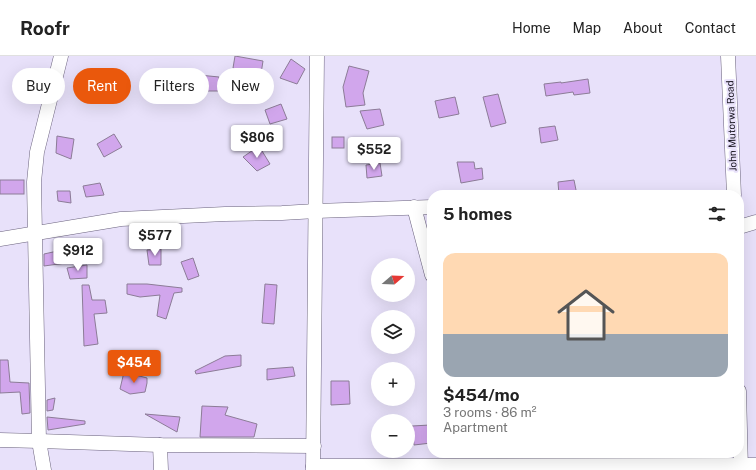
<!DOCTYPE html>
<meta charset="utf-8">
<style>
body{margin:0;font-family:"Public Sans",sans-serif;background:#f2f2f2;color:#222;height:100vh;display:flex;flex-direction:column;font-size:15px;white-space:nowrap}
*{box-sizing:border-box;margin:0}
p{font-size:13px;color:#767676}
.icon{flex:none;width:22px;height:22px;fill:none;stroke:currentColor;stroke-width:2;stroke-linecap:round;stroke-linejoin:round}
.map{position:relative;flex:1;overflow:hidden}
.details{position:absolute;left:427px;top:134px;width:317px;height:268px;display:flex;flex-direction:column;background:#fff;border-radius:16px;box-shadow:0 4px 16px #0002}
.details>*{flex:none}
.banner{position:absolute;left:12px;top:12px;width:355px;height:36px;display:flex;gap:8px}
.needle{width:26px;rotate:71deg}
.controls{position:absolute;left:371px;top:202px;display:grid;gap:8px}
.controls a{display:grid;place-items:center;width:44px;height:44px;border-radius:50%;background:#fff;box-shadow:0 4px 16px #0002;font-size:20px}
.price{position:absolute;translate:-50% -34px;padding:0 9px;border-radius:4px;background:#fff;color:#222;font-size:13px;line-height:26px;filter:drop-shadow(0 1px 2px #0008)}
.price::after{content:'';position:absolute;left:50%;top:24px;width:12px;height:9px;margin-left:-6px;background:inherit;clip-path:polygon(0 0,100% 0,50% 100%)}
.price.current{background:#ea580c;color:#fff}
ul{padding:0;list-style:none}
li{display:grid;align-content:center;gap:8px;height:212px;padding:0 16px}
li+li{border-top:1px solid #e0e0e0}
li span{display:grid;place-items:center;height:124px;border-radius:12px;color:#555}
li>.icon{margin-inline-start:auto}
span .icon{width:72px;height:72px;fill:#fffc;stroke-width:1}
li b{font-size:17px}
h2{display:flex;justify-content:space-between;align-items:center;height:48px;padding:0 16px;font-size:17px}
.chip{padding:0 14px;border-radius:18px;background:#fff;box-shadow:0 4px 16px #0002;font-size:14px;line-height:36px}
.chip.current{background:#ea580c;color:#fff}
header{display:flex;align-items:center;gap:24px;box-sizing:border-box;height:56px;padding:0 20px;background:#fff;border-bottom:1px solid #e0e0e0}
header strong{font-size:19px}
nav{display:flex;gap:22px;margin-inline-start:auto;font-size:14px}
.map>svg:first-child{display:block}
.building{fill:#d1a6ec;stroke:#8c7c97}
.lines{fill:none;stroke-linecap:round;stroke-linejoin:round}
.minor-casing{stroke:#6a627d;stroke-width:15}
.minor{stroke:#fff;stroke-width:14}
.labels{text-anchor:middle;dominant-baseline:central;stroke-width:4;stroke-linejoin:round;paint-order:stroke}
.street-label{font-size:10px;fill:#16131e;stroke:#e8e1fa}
</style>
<header>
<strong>Roofr</strong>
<nav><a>Home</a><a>Map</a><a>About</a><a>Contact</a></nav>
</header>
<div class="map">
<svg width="756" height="414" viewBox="0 0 756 414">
<rect width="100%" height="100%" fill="#e8e1fa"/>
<g class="building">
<polygon points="235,0 263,5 260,24 233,12"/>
<polygon points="291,3 305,13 297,28 280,22"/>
<polygon points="349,10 369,15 363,37 365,49 346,51 343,31"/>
<polygon points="199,19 219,21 219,35 199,35"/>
<polygon points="588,23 590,37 574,39 573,36 546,40 544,28 561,26 561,27"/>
<polygon points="498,38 506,67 491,71 483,41"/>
<polygon points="455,41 459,58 439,62 435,45"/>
<polygon points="281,48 287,63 270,68 265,54"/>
<polygon points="380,53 384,69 367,73 360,55"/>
<polygon points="555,70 558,84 541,87 539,72"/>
<polygon points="114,78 122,91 104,101 97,88"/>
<polygon points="57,80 74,83 71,103 56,97"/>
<rect x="332" y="81" width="12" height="11"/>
<polygon points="259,90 270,108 257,115 243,101"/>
<polygon points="457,106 474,106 475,113 482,112 483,123 461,127"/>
<polygon points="380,107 382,120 367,122 366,109"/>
<rect x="0" y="124" width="24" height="14"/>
<polygon points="574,124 577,139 559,139 558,126"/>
<polygon points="100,127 104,139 86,141 83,130"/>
<polygon points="57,135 70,135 71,147 58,145"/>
<polygon points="71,192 73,206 44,210 44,198"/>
<polygon points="161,193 161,209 149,209 147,194"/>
<polygon points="193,202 199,220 188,224 181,206"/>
<polygon points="87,209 87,222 70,223 67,212"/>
<polygon points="127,228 147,228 182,232 182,236 174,237 166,263 157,260 160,239 140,241 127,238"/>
<polygon points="265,228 277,229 274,268 262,267"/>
<polygon points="82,229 89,229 92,244 105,244 107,257 94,258 98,288 84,290"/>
<polygon points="241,299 241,310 196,318 195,315 225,300"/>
<polygon points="0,304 8,304 10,326 29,327 30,357 22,358 20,336 0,337"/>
<polygon points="293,311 295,320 267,324 267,313"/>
<polygon points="124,316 147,322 147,327 145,336 130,338 120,333"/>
<polygon points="331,325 349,325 350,348 331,349"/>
<polygon points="55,342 53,354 47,355 47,344"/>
<polygon points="202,350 228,351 225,359 257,368 254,381 200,381"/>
<polygon points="145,358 180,361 177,376"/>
<polygon points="47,361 85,365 85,368 48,374"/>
<polygon points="430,369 431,387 414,389 412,370"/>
</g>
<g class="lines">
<defs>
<g id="minor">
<polyline points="728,0 734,139"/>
<polyline points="414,151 432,219"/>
<polyline points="739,171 756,166"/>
<polyline points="0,183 121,163 225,158 282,157 316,155 432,151"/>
<polyline points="739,335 741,414"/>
<polyline points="0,384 39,385 160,389 314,390"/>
<polyline points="160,389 161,414"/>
<polyline points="313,410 756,409"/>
<polyline points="44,414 39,385 35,178 34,126 37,96 61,0"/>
<polyline points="313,414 317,0"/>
</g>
</defs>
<use href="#minor" class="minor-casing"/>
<use href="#minor" class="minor"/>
</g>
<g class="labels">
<g class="street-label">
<text transform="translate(731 70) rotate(-92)">John Mutorwa Road</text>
</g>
</g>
</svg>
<div class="controls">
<a><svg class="needle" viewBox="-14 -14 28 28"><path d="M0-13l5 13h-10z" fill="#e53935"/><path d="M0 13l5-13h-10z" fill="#767676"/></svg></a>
<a><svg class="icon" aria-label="layers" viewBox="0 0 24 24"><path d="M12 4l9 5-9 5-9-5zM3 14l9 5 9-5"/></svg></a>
<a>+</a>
<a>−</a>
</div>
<b class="price" style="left:257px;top:103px">$806</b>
<b class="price" style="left:374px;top:115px">$552</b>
<b class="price" style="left:155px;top:201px">$577</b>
<b class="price" style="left:78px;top:216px">$912</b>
<b class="price current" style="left:134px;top:328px">$454</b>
<div class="banner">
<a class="chip">Buy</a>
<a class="chip current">Rent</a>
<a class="chip">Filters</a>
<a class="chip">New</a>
</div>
<section class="details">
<h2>5 homes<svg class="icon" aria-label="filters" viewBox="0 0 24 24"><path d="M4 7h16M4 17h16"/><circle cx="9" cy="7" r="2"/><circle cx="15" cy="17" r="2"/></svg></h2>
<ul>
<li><span style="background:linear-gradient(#ffd9b3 65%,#9aa5b1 0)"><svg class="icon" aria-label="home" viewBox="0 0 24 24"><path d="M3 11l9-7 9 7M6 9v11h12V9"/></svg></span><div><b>$454/mo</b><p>3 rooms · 86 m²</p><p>Apartment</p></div></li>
</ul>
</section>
</div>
